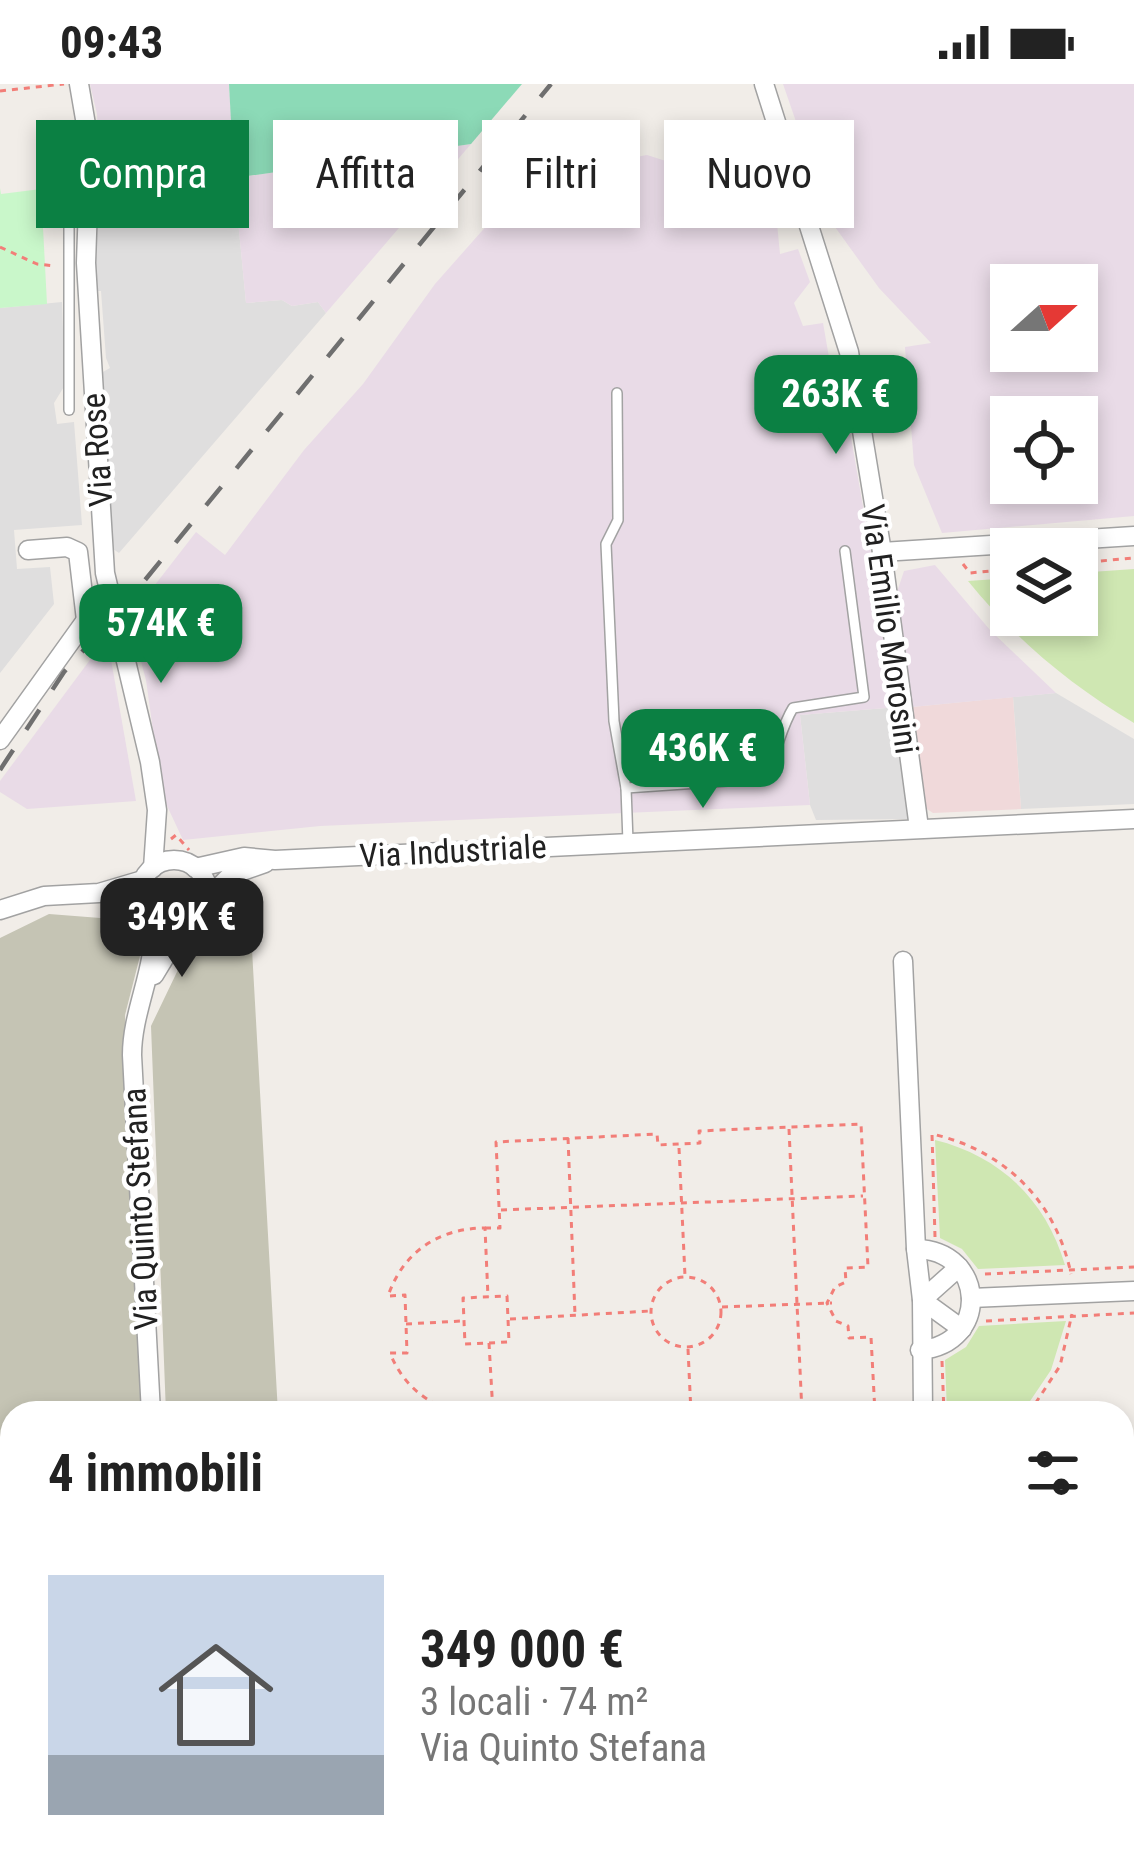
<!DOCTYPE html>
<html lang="it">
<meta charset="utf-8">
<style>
body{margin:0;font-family:"Roboto Condensed",sans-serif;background:#f2f2f2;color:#222;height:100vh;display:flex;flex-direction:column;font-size:45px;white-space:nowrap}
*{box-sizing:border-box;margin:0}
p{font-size:39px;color:#767676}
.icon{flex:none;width:66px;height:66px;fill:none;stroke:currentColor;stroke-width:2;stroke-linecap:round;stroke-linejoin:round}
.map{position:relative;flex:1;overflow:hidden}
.side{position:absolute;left:0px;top:1317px;width:1134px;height:468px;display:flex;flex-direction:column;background:#fff;border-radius:36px 36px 0 0;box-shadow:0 6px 18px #0003}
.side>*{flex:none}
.hud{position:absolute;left:36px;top:36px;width:1062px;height:108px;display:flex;gap:24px}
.needle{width:78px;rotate:69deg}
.controls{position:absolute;left:990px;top:180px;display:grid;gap:24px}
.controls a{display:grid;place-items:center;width:108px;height:108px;border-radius:0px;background:#fff;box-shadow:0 6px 18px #0003;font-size:60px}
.price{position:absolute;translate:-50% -102px;padding:0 27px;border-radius:24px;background:#0b8043;color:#fff;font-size:39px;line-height:78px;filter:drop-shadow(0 3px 6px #0008)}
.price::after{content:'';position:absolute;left:50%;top:72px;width:36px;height:27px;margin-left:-18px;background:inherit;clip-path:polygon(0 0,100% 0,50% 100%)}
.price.current{background:#222;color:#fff}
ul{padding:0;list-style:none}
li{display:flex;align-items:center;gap:36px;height:300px;padding:0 48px}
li+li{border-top:3px solid #e0e0e0}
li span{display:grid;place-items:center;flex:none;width:336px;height:240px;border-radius:0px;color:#555}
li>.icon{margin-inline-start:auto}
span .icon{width:144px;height:144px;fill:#fffc;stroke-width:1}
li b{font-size:51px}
h2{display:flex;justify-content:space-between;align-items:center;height:144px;padding:0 48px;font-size:51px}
.pill{padding:0 42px;border-radius:0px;background:#fff;box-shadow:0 6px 18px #0003;font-size:42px;line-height:108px}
.pill.current{background:#0b8043;color:#fff}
.status{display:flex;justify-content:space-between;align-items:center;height:84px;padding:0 60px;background:#fff;direction:ltr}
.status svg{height:33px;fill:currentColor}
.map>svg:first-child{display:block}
.residential{fill:#dfdede}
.commercial{fill:#f0d9da}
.industrial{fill:#e9dbe7;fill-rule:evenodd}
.construction{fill:#c5c4b4}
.grass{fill:#cfe7b2}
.park{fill:#c9f7ca}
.pitch{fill:#8cdab7}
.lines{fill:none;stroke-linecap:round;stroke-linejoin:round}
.lane-casing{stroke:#a2a2a2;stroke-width:12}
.street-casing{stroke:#a2a2a2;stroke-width:21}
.path{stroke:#f27e78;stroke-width:3;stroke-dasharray:6 6;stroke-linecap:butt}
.lane{stroke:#fff;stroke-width:9}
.street{stroke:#fff;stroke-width:18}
.rail{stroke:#6f6f6f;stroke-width:4.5;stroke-dasharray:24 24;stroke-linecap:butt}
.labels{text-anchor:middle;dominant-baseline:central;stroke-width:9;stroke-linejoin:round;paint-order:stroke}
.street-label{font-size:33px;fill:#212121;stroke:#fff}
</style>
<div class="status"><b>09:43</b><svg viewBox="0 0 49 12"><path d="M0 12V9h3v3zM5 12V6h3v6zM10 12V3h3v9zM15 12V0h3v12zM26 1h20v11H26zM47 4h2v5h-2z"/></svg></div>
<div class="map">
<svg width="1134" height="1785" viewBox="0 0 1134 1785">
<rect width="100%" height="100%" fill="#f1ede8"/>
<g class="residential">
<polygon points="234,94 246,219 282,216 292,222 318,218 326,229 119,469 113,465 101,289 110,284 106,274 101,207 96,207 95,114"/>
<polygon points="62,218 65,301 54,319 57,340 74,338 82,441 14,446 17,485 50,483 54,520 0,589 0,224"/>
<polygon points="1056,609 1134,655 1134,720 1021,725 1013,613"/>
<polygon points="898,623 908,735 816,736 810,721 800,631"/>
</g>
<polygon class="commercial" points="1013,613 1021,725 933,729 924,723 912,623"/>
<g class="industrial">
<polygon points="90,0 229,0 235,94 471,60 326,229 318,218 292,222 282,216 246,219 234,95 95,114 100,98 97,30"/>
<path d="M783,0H1134V432L942,449L914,381L905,263L931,259L879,204L830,136ZM1011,201H1077V267H1011ZM1011,333H1077V399H1011Z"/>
<polygon points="647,71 739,100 776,129 780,170 798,165 810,198 794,219 803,242 823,239 830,279 838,279 898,623 800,631 810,721 320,742 183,756 162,711 146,596 134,552 144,515 196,448 225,471 304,366 363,300 435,200 519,105 542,90"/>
<polygon points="935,481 990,546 1056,609 912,623 897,508 904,487"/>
<polygon points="107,553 136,717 27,725 0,708 0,697"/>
</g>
<g class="construction">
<polygon points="248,794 278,1329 166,1329 151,942 188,865 217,844 231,814"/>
<polygon points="49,830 126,836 139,848 141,868 125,931 141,1329 12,1329 12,1656 0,1657 0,854"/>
<polygon points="254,1773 1085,1773 1086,1785 278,1785"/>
</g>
<g class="grass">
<path d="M1134,485V639C1069,600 1016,556 968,497L1011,494V531H1077V489Z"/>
<path d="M935,1056C1000,1072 1046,1116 1065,1181L978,1185L962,1165L940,1154Z"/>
<polygon points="1066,1237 1051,1286 1022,1329 947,1329 945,1276 966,1263 979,1242"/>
</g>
<polygon class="park" points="0,104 1,110 41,105 47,220 0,224"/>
<polygon class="pitch" points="229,0 522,0 471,60 234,94"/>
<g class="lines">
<defs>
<g id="lane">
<polyline points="69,115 69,326"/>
<polyline points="617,309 618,436 606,460 614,637 626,704 628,758"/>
<path d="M626,704L742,696L765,690C778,668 780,645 793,624L864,613L845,467"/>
<polyline points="219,1777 245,1775"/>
<polyline points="1122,1785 1126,1757"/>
</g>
<g id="street">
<polyline points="79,0 90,64 86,179 105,489 150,678 157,726 153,784"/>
<polyline points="764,0 849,268 882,468 919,744"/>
<polyline points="28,466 67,463 78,468 86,536"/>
<polyline points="882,468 1134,452"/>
<polyline points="0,656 86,536 97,531"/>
<circle cx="174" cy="810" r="34"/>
<polyline points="195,784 244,773 275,776 1134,735"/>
<polyline points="208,814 231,791 265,779"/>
<polyline points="0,826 44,812 99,809 143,796"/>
<polyline points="903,877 916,1165 922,1216 923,1329"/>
<polyline points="154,891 183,843"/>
<path d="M916,1165C986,1166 991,1260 920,1266"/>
<polyline points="959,1183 922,1216 962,1245"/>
<polyline points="971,1214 1134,1207"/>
<path d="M151,1329L132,971C132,925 158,882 153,836"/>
<polyline points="218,1773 218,1785"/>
<polyline points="34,1785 141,1773"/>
</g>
</defs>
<use href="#lane" class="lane-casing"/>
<use href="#street" class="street-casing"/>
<g class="path">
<polyline points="0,7 64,0"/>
<polyline points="0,163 37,180 55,182"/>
<polyline points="1077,479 1134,474"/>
<polyline points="963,480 970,489 1011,485"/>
<polyline points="171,755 176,751 189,766"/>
<polyline points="199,847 216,828"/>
<polyline points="789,1045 802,1329"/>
<polyline points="568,1054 575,1231"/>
<polyline points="679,1064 685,1192"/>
<polyline points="501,1126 863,1112"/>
<polyline points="485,1144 500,1144 496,1058 657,1050 658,1061 700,1059 699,1047 861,1040 868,1183 845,1184 846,1198 835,1203 827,1219 836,1237 848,1242 849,1254 871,1253 875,1329"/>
<path d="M935,1153L932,1050C1004,1066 1056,1117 1071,1190"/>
<polyline points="985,1190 1134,1183"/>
<circle cx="686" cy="1228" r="35"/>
<polygon points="507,1212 509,1258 465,1260 463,1214"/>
<polyline points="722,1223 832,1219"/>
<polyline points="510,1235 650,1227"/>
<polyline points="986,1237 1134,1229"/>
<polyline points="406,1240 462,1237"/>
<polyline points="489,1259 493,1329"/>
<polyline points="688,1265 691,1329"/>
<polyline points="942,1277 944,1329"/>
<path d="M460,1329C426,1320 403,1301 390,1269H407L405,1211L388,1212C403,1168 439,1144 485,1144L488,1213"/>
<polyline points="785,1329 873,1325"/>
<polyline points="1029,1329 1060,1282 1072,1230"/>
</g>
<use href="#lane" class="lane"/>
<use href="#street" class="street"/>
<polyline class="rail" points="0,686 64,588 127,518 551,0"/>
</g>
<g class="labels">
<g class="street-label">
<text transform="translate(97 366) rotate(-94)">Via Rose</text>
<text transform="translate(890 545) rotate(82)">Via Emilio Morosini</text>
<text transform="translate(453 767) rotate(-3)">Via Industriale</text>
<text transform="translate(140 1125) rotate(-93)">Via Quinto Stefana</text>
</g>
</g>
</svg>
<div class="controls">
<a><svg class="needle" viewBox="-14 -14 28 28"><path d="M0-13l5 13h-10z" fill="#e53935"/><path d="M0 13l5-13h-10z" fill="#767676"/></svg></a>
<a><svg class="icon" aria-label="locate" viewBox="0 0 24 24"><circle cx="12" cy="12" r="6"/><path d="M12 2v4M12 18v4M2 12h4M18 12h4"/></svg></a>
<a><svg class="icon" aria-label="layers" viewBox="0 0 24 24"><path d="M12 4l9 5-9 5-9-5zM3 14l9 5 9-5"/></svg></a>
</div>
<b class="price" style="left:836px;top:373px">263K €</b>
<b class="price" style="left:161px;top:602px">574K €</b>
<b class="price" style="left:703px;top:727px">436K €</b>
<b class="price current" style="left:182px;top:896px">349K €</b>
<div class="hud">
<a class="pill current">Compra</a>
<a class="pill">Affitta</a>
<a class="pill">Filtri</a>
<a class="pill">Nuovo</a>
</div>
<section class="side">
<h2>4 immobili<svg class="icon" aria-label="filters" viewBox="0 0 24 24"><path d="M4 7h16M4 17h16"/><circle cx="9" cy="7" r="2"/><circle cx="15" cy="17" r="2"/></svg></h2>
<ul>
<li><span style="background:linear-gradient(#c9d6e8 75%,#9aa5b1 0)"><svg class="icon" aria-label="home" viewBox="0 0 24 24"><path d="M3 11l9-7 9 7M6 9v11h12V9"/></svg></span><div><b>349 000 €</b><p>3 locali · 74 m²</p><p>Via Quinto Stefana</p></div></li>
</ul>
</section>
</div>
